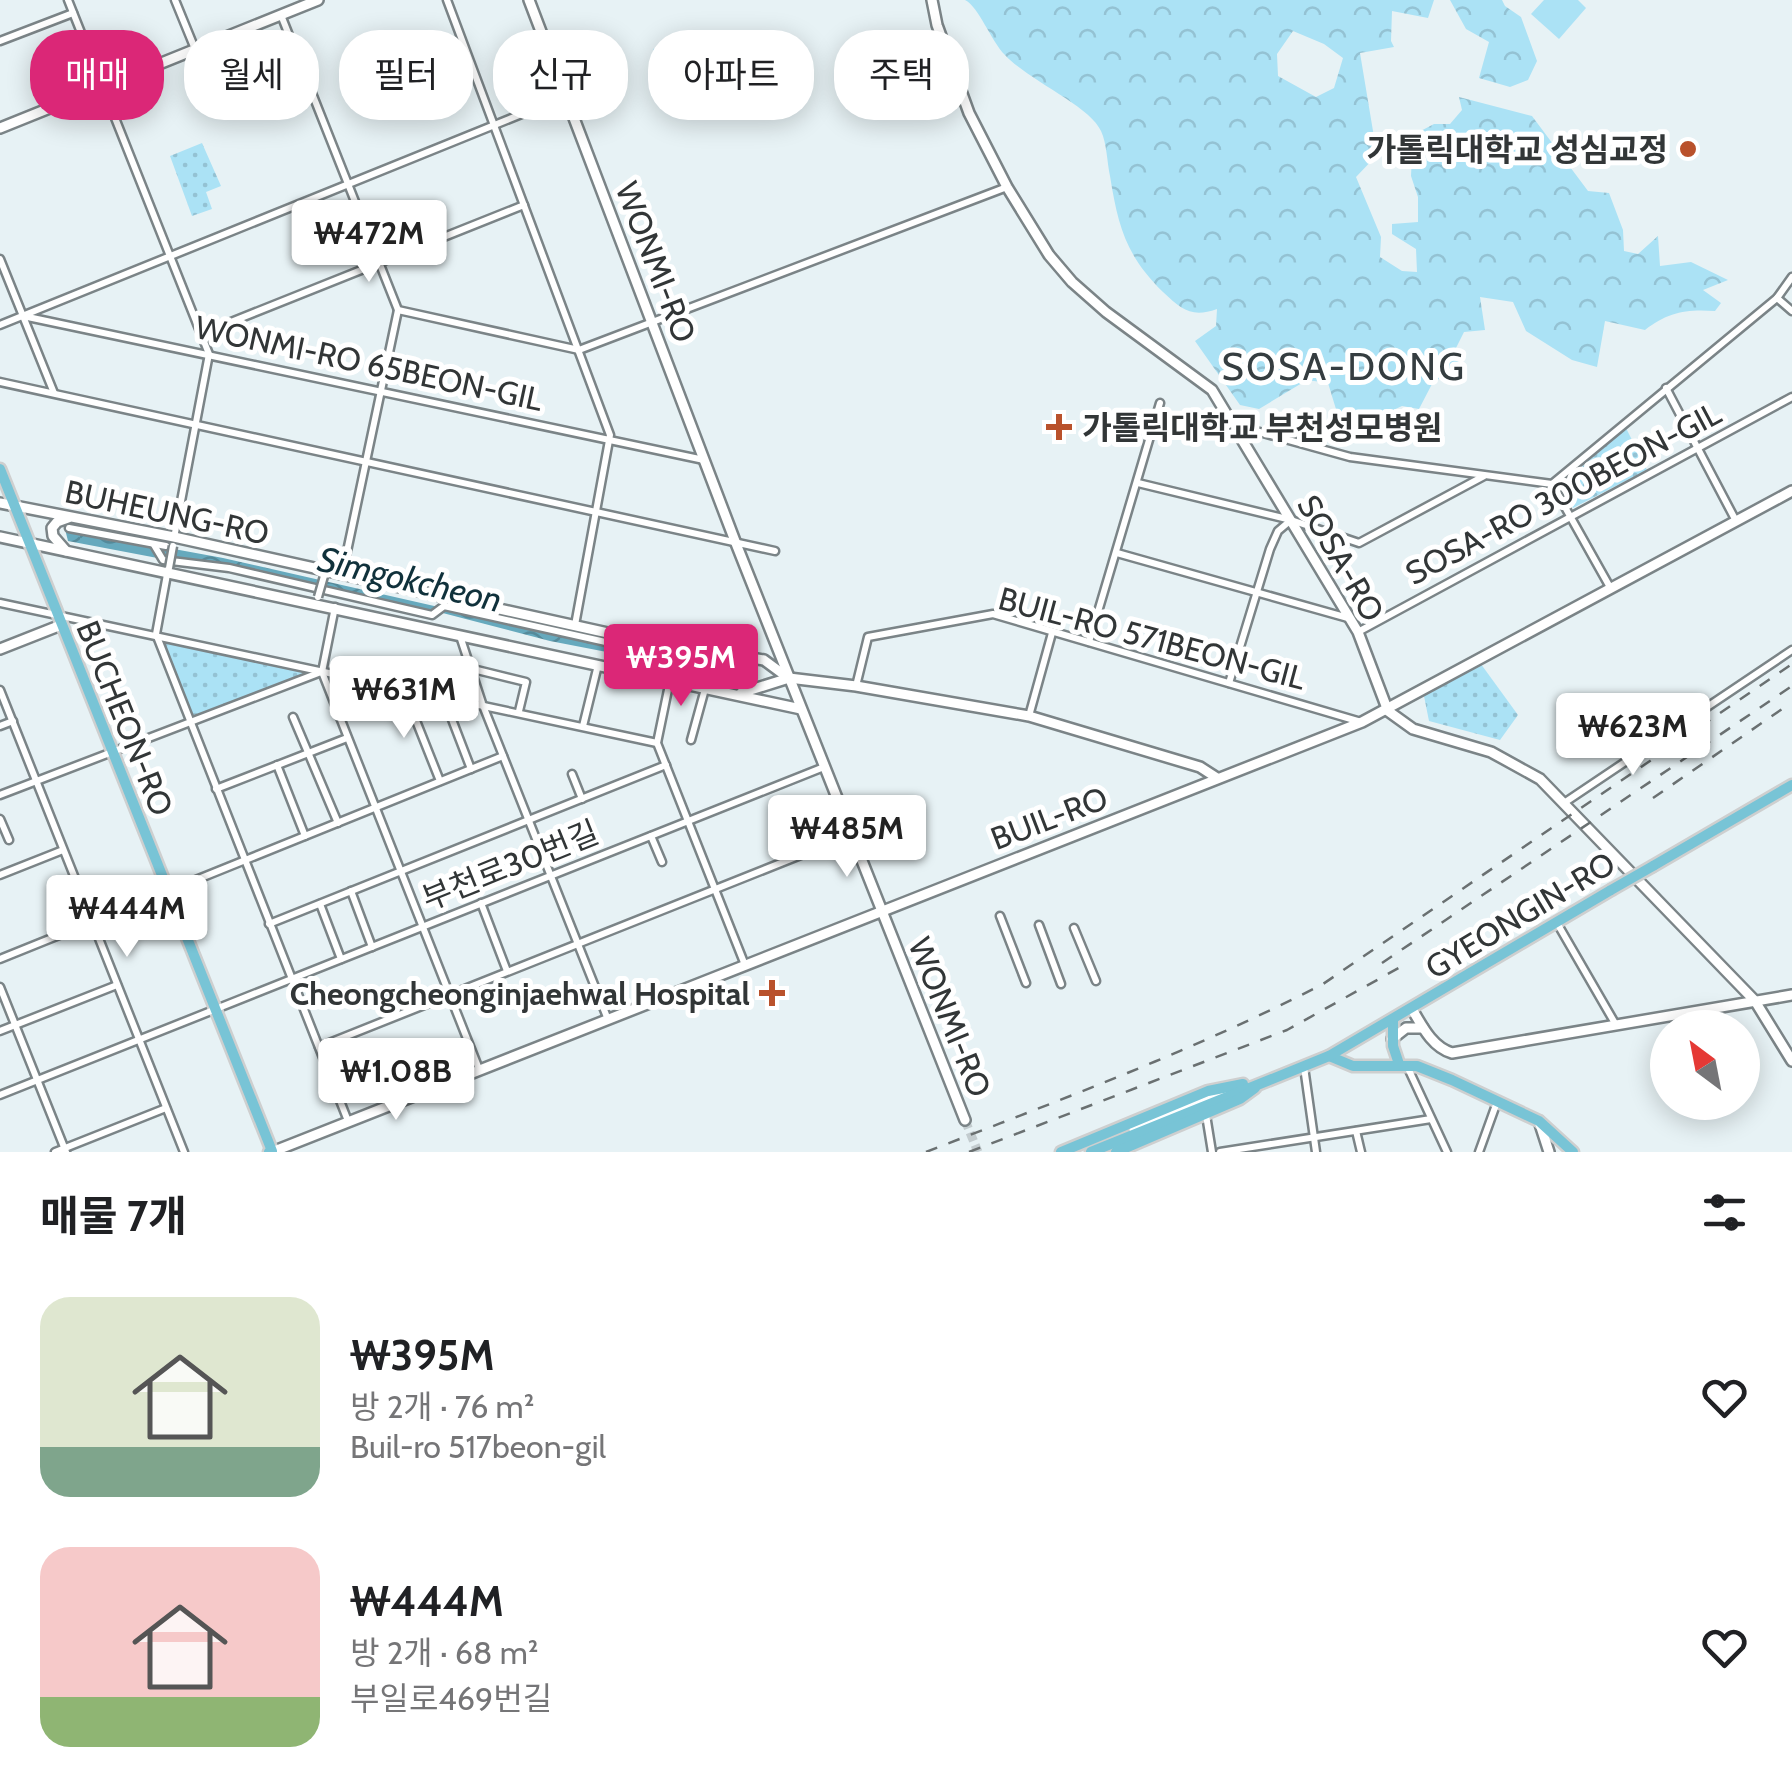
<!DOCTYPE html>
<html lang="ko">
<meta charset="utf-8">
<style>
body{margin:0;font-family:Cabin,"Noto Sans KR",sans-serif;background:#f2f2f2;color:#202124;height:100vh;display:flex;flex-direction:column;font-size:38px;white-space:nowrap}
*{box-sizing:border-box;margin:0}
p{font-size:32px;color:#757577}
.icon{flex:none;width:55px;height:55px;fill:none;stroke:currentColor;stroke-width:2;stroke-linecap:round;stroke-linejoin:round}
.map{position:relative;height:1152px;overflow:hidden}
.sheet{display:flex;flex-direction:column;background:#fff;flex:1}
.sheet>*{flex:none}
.hud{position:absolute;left:30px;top:30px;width:1000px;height:90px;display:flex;gap:20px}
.needle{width:65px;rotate:328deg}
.buttons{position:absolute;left:1650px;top:1010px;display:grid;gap:20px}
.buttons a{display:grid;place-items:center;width:110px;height:110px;border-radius:50%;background:#fff;box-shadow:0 5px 25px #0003;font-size:50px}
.price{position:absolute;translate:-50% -85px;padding:0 22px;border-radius:10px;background:#fff;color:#222;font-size:32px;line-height:65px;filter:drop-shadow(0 2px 5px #0008)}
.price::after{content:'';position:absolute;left:50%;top:60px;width:30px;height:22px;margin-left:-15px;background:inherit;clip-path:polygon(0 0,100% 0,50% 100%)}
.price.active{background:#db2777;color:#fff}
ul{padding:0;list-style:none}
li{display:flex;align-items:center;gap:30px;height:250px;padding:0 40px}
li span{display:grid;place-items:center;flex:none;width:280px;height:200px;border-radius:30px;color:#555}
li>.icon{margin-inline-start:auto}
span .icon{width:120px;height:120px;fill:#fffc;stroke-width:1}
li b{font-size:42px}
h2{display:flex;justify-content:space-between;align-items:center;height:120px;padding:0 40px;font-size:42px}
.pill{padding:0 35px;border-radius:40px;background:#fff;box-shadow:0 5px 25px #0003;font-size:35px;line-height:90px}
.pill.active{background:#db2777;color:#fff}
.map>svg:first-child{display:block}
.grass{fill:#abe2f5}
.forest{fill:url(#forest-crowns);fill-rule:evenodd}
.park{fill:url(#park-dots)}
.water{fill:url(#water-waves)}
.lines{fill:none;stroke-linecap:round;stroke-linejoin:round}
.secondary-tunnel{stroke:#c3cccf;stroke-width:9;stroke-dasharray:9 4.5;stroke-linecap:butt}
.street-casing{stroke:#7b8487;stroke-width:11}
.secondary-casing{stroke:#7b8487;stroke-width:14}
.primary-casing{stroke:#cecfcf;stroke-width:15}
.street{stroke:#fff;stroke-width:6}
.secondary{stroke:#fff;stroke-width:9}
.primary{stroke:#78c4d6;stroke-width:10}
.rail{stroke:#6a7071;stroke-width:2.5;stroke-dasharray:12 12;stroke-linecap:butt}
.street-bridge-casing{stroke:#7b8487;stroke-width:11;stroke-linecap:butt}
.primary-bridge-casing{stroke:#cecfcf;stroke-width:15;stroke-linecap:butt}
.street-bridge{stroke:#fff;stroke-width:6}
.primary-bridge{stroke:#78c4d6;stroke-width:10}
.poi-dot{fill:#b9512b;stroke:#fff;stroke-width:4}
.labels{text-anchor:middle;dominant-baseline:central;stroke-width:10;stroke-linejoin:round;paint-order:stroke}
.poi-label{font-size:32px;font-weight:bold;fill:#323637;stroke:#fff;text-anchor:end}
.street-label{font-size:32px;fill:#323637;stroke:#fff}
.water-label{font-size:35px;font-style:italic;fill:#10313b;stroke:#fff}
.quarter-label{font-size:38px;letter-spacing:2.5px;fill:#353d40;stroke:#fff}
</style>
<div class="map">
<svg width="1792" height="1152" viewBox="0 0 1792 1152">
<defs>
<pattern id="forest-crowns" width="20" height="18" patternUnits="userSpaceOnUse" patternTransform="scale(2.5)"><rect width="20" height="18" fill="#abe2f5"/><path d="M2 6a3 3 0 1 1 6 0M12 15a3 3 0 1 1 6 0" fill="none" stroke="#94c2d3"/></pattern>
<pattern id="park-dots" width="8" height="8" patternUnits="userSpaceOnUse" patternTransform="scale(2.5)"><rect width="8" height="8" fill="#abe2f5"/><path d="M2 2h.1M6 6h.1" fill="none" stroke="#94c2d3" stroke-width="1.8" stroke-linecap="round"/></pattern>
<pattern id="water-waves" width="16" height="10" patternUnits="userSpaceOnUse" patternTransform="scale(2.5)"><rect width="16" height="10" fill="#66a9bd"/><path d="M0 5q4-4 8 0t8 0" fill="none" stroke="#558a9a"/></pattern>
</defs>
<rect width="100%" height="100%" fill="#e7f2f5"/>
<g class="grass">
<polygon points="1544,0 1578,0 1586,8 1559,39 1531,14"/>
<polygon points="681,39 693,73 665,83 653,49"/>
</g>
<g class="forest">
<path d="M965,0H1434L1428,18L1392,11L1391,41L1394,47L1360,53L1377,155L1356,177L1381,237L1380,257L1402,271L1417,272L1416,249L1392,234V224L1418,222V197L1411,176L1413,135L1434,124H1450L1462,110L1459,97L1532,116L1588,191L1609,193L1623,230L1624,251L1638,254L1658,236L1660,266L1691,262L1728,280L1703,290L1721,303L1715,311C1686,309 1668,312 1645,330L1605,321L1597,367L1572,360L1526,331L1513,302L1480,297L1485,330L1464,332L1456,348L1463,361L1432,384L1419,409L1402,406L1350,430L1339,419L1328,383L1307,380L1259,409L1240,405L1195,341L1216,326L1217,309C1192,318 1182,310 1163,292C1126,256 1118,226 1110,176C1107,162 1107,144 1101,131C1090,106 1028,80 1005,55C991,41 979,7 965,0ZM1293,31L1324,44L1343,58L1334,88L1316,97L1278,76L1277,54Z"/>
<polygon points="1450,0 1502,0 1505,6 1521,17 1537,61 1528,80 1510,87 1479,78 1489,42 1466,29"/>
</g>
<g class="park">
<polygon points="202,143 221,186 206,192 212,209 192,216 170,156"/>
<polygon points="1626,428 1647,470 1573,508 1561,485"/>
<polygon points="164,642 309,672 312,673 193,718"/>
<polygon points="1478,660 1518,715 1500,740 1429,721 1423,691"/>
</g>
<polygon class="water" points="65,529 223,558 654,656 727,667 743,664 741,678 550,641 435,611 68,541"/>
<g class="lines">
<polyline class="secondary-tunnel" points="965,1120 978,1152"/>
<defs>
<g id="street">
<polyline points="68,0 209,354 174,538"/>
<polyline points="175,0 195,49"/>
<polyline points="447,0 610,435 575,625"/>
<polyline points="281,15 398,310"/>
<polyline points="0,41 73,13"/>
<polyline points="0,259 54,393"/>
<polyline points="1777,298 1792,311"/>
<polyline points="398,310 579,350 1007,187"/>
<polyline points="23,316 704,460"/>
<polyline points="0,325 566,96"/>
<polyline points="201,334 524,205"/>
<polyline points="0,382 775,551"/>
<polyline points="1666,388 1736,521"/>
<polyline points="1256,431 1350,457 1552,484 1777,298 1792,277"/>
<polyline points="1138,483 1291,520 1359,543 1484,476"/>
<polyline points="1552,484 1611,589"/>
<polyline points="69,528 166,546"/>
<polyline points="154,545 163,560 229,568 432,615 444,606 655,653 726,664 736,665 738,659"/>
<polyline points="1117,553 1348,618"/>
<polyline points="168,569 156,634 348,1121"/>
<polyline points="342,575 398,310"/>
<polyline points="0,603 657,743"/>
<polyline points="335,607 322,672 479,1069"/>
<polyline points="1358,632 1792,397"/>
<polyline points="460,636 482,703 607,1017"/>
<polyline points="1089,642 1160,403"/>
<polyline points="469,668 526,682 519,711"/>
<polyline points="670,680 657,743 745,965"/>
<polyline points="1229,683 1270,549 1278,531 1291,520"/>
<polyline points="856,686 868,637 993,614 1361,722"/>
<polyline points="403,688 440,781"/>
<polyline points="0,690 184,1152"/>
<polyline points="443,696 471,769"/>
<polyline points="1029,716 1052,633"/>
<polyline points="293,717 338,823"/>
<polyline points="0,726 13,721"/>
<polyline points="583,726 598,665"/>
<polyline points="691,740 705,689"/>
<polyline points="277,765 305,836"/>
<polyline points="572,774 582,799"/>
<polyline points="216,789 347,738"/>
<polyline points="0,795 321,672"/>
<polyline points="1564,803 1792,650"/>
<polyline points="0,819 9,840"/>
<polyline points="651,836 662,862"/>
<polyline points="0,875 63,850"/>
<polyline points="351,891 372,947"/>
<polyline points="481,903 507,971"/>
<polyline points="320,904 341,959"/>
<polyline points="1000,916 1026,983"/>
<polyline points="1557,923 1616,1025"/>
<polyline points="269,924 666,765"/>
<polyline points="1039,925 1061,984"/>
<polyline points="1074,928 1096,981"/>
<polyline points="0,959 503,756"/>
<polyline points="0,987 66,1152"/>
<polyline points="0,1031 117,985"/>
<polyline points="319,1047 851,835"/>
<polyline points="1407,1066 1447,1152"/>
<polyline points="1304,1067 1316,1152"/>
<polyline points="0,1095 824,767"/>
<polyline points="1206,1115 1212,1152"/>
<polyline points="1356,1131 1361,1152"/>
<polyline points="55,1152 166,1108"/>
<polyline points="1220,1152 1431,1119"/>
<polyline points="1479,1152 1497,1102"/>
</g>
<g id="secondary">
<polyline points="529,0 735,541 965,1120"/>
<polyline points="932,0 937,25 969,113 1007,187 1049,255 1072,282 1106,312 1212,390 1358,632 1388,711 1413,729 1491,752 1540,779 1755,1001 1792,1061"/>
<polyline points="0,128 318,0"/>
<polyline points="0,503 174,537 626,637 764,660 787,677"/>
<polyline points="0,537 801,709"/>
<polyline points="66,551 53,536 52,528 57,522 68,518"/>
<polyline points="0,649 61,625"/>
<polyline points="741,693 789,678 856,686 1029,716 1200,767 1217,778"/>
<path d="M1412,1009C1422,1026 1432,1047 1452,1053L1792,995"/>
<polyline points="1392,1039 1406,1028 1423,1028"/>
<polyline points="1539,1121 1549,1152"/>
<polyline points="1134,1129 1226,1091"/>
<polyline points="272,1152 1362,722 1792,491"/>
</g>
<g id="primary">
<polyline points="0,469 272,1151 269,1152"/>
<polyline points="1653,866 1792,785"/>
<polyline points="1393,1020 1393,1046 1399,1064"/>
<polyline points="1329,1056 1353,1066 1417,1066 1452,1080 1539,1121 1573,1152"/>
<polyline points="1061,1152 1208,1091 1243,1084"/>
<polyline points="1091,1152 1329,1056 1611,890"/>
<polyline points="1116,1152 1240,1099 1255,1088"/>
</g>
</defs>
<use href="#street" class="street-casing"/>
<use href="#secondary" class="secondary-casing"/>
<use href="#primary" class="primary-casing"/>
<use href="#street" class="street"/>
<use href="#secondary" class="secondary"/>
<use href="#primary" class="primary"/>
<g class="rail">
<polyline points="1653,798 1785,707"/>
<polyline points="1382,963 1792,686"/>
<path d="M926,1152C1060,1100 1195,1050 1323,984L1792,664"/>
<polyline points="969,1152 1287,1030 1404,965"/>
</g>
<defs>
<g id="street-bridge">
<polyline points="1206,417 1256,431"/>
<polyline points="169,568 173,546"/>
<polyline points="318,597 324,576"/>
<polyline points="630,663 633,646"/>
</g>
<polyline id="primary-bridge" points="1611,890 1653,866"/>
</defs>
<use href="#street-bridge" class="street-bridge-casing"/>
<use href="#primary-bridge" class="primary-bridge-casing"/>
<use href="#street-bridge" class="street-bridge"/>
<use href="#primary-bridge" class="primary-bridge"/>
</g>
<g class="poi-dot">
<circle cx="1688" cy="149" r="10"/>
<path d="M1054 412h10v10h10v10h-10v10h-10v-10h-10v-10h10z"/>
<path d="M767 978h10v10h10v10h-10v10h-10v-10h-10v-10h10z"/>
</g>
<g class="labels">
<g class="poi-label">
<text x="1668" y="149">가톨릭대학교 성심교정</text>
<text x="1082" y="427" text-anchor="start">가톨릭대학교 부천성모병원</text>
<text x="750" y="993">Cheongcheonginjaehwal Hospital</text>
</g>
<g class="street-label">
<text transform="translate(656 262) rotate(69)">WONMI-RO</text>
<text transform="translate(369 363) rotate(12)">WONMI-RO 65BEON-GIL</text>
<text transform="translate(1563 493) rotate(-28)">SOSA-RO 300BEON-GIL</text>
<text transform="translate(167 512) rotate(12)">BUHEUNG-RO</text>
<text transform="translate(1341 558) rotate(60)">SOSA-RO</text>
<text transform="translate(1152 638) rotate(15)">BUIL-RO 571BEON-GIL</text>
<text transform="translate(125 718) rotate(68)">BUCHEON-RO</text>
<text transform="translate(1049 818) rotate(-21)">BUIL-RO</text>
<text transform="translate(510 865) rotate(-22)">부천로30번길</text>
<text transform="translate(1520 915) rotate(-31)">GYEONGIN-RO</text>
<text transform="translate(950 1017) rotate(68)">WONMI-RO</text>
</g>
<g class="water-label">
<text transform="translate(410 579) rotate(13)">Simgokcheon</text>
</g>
<g class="quarter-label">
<text x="1344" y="366">SOSA-DONG</text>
</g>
</g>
</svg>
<div class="buttons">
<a><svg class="needle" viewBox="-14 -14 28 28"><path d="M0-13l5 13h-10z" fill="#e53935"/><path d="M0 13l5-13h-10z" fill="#757577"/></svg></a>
</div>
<b class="price" style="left:369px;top:285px">₩472M</b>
<b class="price active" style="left:681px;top:709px">₩395M</b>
<b class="price" style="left:404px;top:741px">₩631M</b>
<b class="price" style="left:1633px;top:778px">₩623M</b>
<b class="price" style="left:847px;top:880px">₩485M</b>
<b class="price" style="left:127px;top:960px">₩444M</b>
<b class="price" style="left:396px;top:1123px">₩1.08B</b>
<div class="hud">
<a class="pill active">매매</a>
<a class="pill">월세</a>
<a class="pill">필터</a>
<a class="pill">신규</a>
<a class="pill">아파트</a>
<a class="pill">주택</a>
</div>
</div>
<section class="sheet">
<h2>매물 7개<svg class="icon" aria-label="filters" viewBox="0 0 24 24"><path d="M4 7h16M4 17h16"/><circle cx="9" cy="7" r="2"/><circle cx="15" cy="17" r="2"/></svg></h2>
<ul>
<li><span style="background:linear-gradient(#dfe7d0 75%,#7fa58c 0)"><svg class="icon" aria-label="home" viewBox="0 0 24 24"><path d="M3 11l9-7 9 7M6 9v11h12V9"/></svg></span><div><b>₩395M</b><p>방 2개 · 76 m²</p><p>Buil-ro 517beon-gil</p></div><svg class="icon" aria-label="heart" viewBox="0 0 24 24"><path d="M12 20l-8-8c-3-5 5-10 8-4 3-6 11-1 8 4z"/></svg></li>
<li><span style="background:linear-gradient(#f6c9c9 75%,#8fb573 0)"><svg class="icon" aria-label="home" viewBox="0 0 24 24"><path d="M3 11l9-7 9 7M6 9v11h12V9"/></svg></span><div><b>₩444M</b><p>방 2개 · 68 m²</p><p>부일로469번길</p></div><svg class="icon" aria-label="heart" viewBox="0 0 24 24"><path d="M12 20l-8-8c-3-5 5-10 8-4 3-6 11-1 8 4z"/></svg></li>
</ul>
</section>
